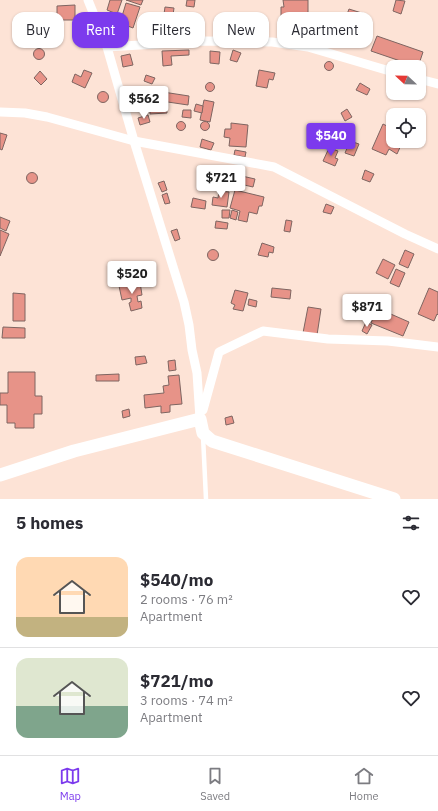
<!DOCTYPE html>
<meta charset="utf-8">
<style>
body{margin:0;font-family:"IBM Plex Sans",sans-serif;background:#f2f2f3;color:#2b2b33;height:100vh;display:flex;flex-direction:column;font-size:15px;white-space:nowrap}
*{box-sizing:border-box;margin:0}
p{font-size:13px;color:#7c7c81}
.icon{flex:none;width:22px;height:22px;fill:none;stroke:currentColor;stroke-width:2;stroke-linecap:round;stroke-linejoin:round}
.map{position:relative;height:499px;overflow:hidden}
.details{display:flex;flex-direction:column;background:#fff;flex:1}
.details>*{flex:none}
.banner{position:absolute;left:12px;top:12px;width:414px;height:36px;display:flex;gap:8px}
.needle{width:26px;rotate:292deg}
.fabs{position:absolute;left:386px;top:60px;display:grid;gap:8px}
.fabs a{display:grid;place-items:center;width:40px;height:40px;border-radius:8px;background:#fff;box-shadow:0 1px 3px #0004;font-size:20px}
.price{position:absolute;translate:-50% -34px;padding:0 9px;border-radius:4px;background:#fff;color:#222;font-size:13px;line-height:26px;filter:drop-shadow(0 1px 2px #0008)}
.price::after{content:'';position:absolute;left:50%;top:24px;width:12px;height:9px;margin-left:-6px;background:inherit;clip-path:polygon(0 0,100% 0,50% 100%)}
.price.on{background:#7c3aed;color:#fff}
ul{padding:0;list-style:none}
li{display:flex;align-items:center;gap:12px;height:100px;padding:0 16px}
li+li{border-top:1px solid #e1e1e2}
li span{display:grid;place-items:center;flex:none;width:112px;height:80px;border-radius:12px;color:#555}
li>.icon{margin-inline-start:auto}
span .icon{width:48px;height:48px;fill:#fffc;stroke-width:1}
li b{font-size:17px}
h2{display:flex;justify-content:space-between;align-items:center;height:48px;padding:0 16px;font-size:17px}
.pill{padding:0 14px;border-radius:12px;background:#fff;box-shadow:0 1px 3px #0004;font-size:14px;line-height:36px}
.pill.on{background:#7c3aed;color:#fff}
.dock{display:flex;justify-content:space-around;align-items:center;height:56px;border-top:1px solid #e1e1e2;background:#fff;font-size:11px;color:#7c7c81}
.dock a{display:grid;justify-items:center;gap:2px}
.dock .on{color:#7c3aed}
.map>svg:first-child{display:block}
.building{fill:#e79388;stroke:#7e6561}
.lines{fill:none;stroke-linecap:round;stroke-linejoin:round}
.lane{stroke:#fff;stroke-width:4.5}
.street{stroke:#fff;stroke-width:9}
.secondary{stroke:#fff;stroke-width:13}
</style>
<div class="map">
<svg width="438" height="499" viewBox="0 0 438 499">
<rect width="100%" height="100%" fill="#fde3d6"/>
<g class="building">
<polygon points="110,0 122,0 117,14 107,10"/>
<polygon points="126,0 143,0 141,5"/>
<polygon points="187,0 195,0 194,7 186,6"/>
<polygon points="283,0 308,0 308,21 304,21 304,25 289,26 288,19 281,19 281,7 284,7"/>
<polygon points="396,0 405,1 401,14 393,11"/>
<polygon points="126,3 140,7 133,28 120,23"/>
<polygon points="75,5 75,20 57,20 57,6"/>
<polygon points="165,7 174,8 170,36 161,35"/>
<polygon points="349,9 368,15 361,39 348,35 347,32 345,32 347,26 340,25 343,15 346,17"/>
<polygon points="377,36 423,52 418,67 371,51"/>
<polygon points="305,37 315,40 313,45 304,41"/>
<circle cx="39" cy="54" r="5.5"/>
<polygon points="189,50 189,55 171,56 172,65 163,66 162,51"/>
<polygon points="233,50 241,53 237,62 230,60"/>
<polygon points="210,51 220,52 219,64 210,63"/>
<polygon points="130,54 133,65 123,67 121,56"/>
<circle cx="329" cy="66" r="4.5"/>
<polygon points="84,70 92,73 85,88 72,82 75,74 81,77"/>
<polygon points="259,70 275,73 273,80 269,79 267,88 256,86"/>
<polygon points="40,71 47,79 41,85 34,78"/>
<polygon points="146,75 155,78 152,84 144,81"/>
<circle cx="210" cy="87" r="4.5"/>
<polygon points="360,83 370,89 367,95 356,90"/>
<circle cx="103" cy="97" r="5.5"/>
<polygon points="163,92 189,96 188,105 161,101"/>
<polygon points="204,100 214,102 210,122 200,120"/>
<polygon points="196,104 203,106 202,113 194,111"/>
<polygon points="166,106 167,113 150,114 150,107"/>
<polygon points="347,109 352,117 345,121 341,113"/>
<polygon points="183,110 191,110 191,118 182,117"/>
<polygon points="148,115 150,122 140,125 138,118"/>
<circle cx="205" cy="126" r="4.5"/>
<circle cx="181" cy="126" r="4.5"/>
<polygon points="231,123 248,125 246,147 229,146 230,138 224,137 225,129 231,129"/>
<polygon points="383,124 393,129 393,141 398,141 402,143 397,154 389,149 386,155 372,149"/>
<polygon points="0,133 7,135 2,150 0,149"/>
<polygon points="202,139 214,143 211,150 200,147"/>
<polygon points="350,141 359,144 354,156 345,153"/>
<polygon points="329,148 338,151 335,158 338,159 335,166 323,161"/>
<polygon points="235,150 246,152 245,157 234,155"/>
<polygon points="365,170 374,174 370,182 362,179"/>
<circle cx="32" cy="178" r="5.5"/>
<polygon points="204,176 216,177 216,183 204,182"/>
<polygon points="242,176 255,179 253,187 240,184"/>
<polygon points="164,181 167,190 162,192 158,183"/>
<polygon points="235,190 264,197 262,206 259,206 257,214 249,212 247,222 238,220 240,211 230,208"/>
<polygon points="219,191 229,192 227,207 212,205 213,197 218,198"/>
<polygon points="167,193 170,203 165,204 162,195"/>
<polygon points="193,198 206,201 205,209 191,207"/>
<polygon points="326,204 334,207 331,214 323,212"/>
<polygon points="222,210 230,210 229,218 222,218"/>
<polygon points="232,210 238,212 236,220 230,218"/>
<polygon points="0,217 10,221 6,231 0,228"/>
<polygon points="286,220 292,221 290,232 284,231"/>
<polygon points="216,221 228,223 227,229 215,228"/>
<polygon points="177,229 180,239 175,241 171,231"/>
<polygon points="0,230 9,234 0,256"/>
<polygon points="262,243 274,247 273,253 269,252 268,257 258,255"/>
<circle cx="213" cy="255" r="5.5"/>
<polygon points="405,250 414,254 408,268 399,264"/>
<polygon points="383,259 395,265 388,279 376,273"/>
<polygon points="396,269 405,273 399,287 390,283"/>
<polygon points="140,282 142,295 137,296 138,302 141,301 142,308 131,311 129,303 131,302 131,298 122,300 119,286"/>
<polygon points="272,288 291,290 290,299 271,297"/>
<polygon points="429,288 438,292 438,315 437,314 434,321 418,314"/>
<polygon points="235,290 248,293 243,311 233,309 235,305 231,303"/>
<polygon points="13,293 25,294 25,321 13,321"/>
<polygon points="249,299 257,301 256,307 248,305"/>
<polygon points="308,307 321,309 317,335 303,333"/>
<polygon points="377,308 409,322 403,336 371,323"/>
<polygon points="366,322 372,325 367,334 362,331"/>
<polygon points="3,327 25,328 25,338 2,338"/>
<polygon points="145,356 147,363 136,365 135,357"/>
<polygon points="175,360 176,370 169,371 168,361"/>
<polygon points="8,372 35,372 35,396 42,396 42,414 34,414 34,428 15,428 15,423 7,423 7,405 0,405 0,393 8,393"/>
<polygon points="119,374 119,381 96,381 96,375"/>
<polygon points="179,375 182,404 170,405 170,412 161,413 161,406 145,408 144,395 164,393 163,386 169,385 168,376"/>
<polygon points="129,409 130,416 123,418 122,411"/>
<polygon points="232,416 234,423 226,425 225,418"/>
</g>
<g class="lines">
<polyline class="lane" points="203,436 206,499"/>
<g class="street">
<polyline points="88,0 107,47 134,141 184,302 189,325 192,350 197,373 200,419"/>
<polyline points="107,47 206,41 272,42 308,47 393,72"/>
<polyline points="419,79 438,84"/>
<polyline points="0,112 25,113 47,117 134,141 274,167 405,234 438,249"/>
<polyline points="203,410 219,352 263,331 328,339 388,341 438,347"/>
</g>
<polyline class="secondary" points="0,475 74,451 200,419 203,433 212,441 394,499"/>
</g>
</svg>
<div class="fabs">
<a><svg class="needle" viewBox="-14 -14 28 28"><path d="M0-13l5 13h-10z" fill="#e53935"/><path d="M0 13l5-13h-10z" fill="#7c7c81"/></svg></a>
<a><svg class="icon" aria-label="locate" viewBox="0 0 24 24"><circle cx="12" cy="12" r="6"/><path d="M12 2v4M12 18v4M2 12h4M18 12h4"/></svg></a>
</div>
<b class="price" style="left:144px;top:120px">$562</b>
<b class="price on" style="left:331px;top:157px">$540</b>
<b class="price" style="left:221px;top:199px">$721</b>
<b class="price" style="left:132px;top:295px">$520</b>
<b class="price" style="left:367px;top:328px">$871</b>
<div class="banner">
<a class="pill">Buy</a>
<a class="pill on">Rent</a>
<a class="pill">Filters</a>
<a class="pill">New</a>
<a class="pill">Apartment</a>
</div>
</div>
<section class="details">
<h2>5 homes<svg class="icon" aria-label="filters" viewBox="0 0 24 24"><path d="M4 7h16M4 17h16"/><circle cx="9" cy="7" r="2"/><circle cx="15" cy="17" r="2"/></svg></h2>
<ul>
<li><span style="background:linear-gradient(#ffd9b3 75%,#c2b280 0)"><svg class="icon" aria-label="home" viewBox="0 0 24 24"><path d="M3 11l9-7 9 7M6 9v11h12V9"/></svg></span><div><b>$540/mo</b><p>2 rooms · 76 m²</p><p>Apartment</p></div><svg class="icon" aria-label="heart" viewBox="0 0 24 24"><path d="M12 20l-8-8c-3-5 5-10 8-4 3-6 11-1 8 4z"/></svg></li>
<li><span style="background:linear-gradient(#dfe7d0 60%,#7fa58c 0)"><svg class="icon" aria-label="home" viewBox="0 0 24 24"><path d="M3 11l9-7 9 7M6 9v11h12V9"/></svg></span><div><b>$721/mo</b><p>3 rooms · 74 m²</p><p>Apartment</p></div><svg class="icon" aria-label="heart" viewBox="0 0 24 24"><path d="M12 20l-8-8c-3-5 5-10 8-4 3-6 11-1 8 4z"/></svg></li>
</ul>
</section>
<nav class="dock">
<a class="on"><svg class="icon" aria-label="map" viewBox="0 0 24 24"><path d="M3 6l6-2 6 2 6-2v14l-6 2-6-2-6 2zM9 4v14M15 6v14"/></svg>Map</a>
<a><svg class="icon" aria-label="saved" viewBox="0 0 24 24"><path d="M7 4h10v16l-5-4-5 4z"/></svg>Saved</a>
<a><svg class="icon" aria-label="home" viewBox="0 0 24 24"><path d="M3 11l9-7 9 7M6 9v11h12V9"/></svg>Home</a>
</nav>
